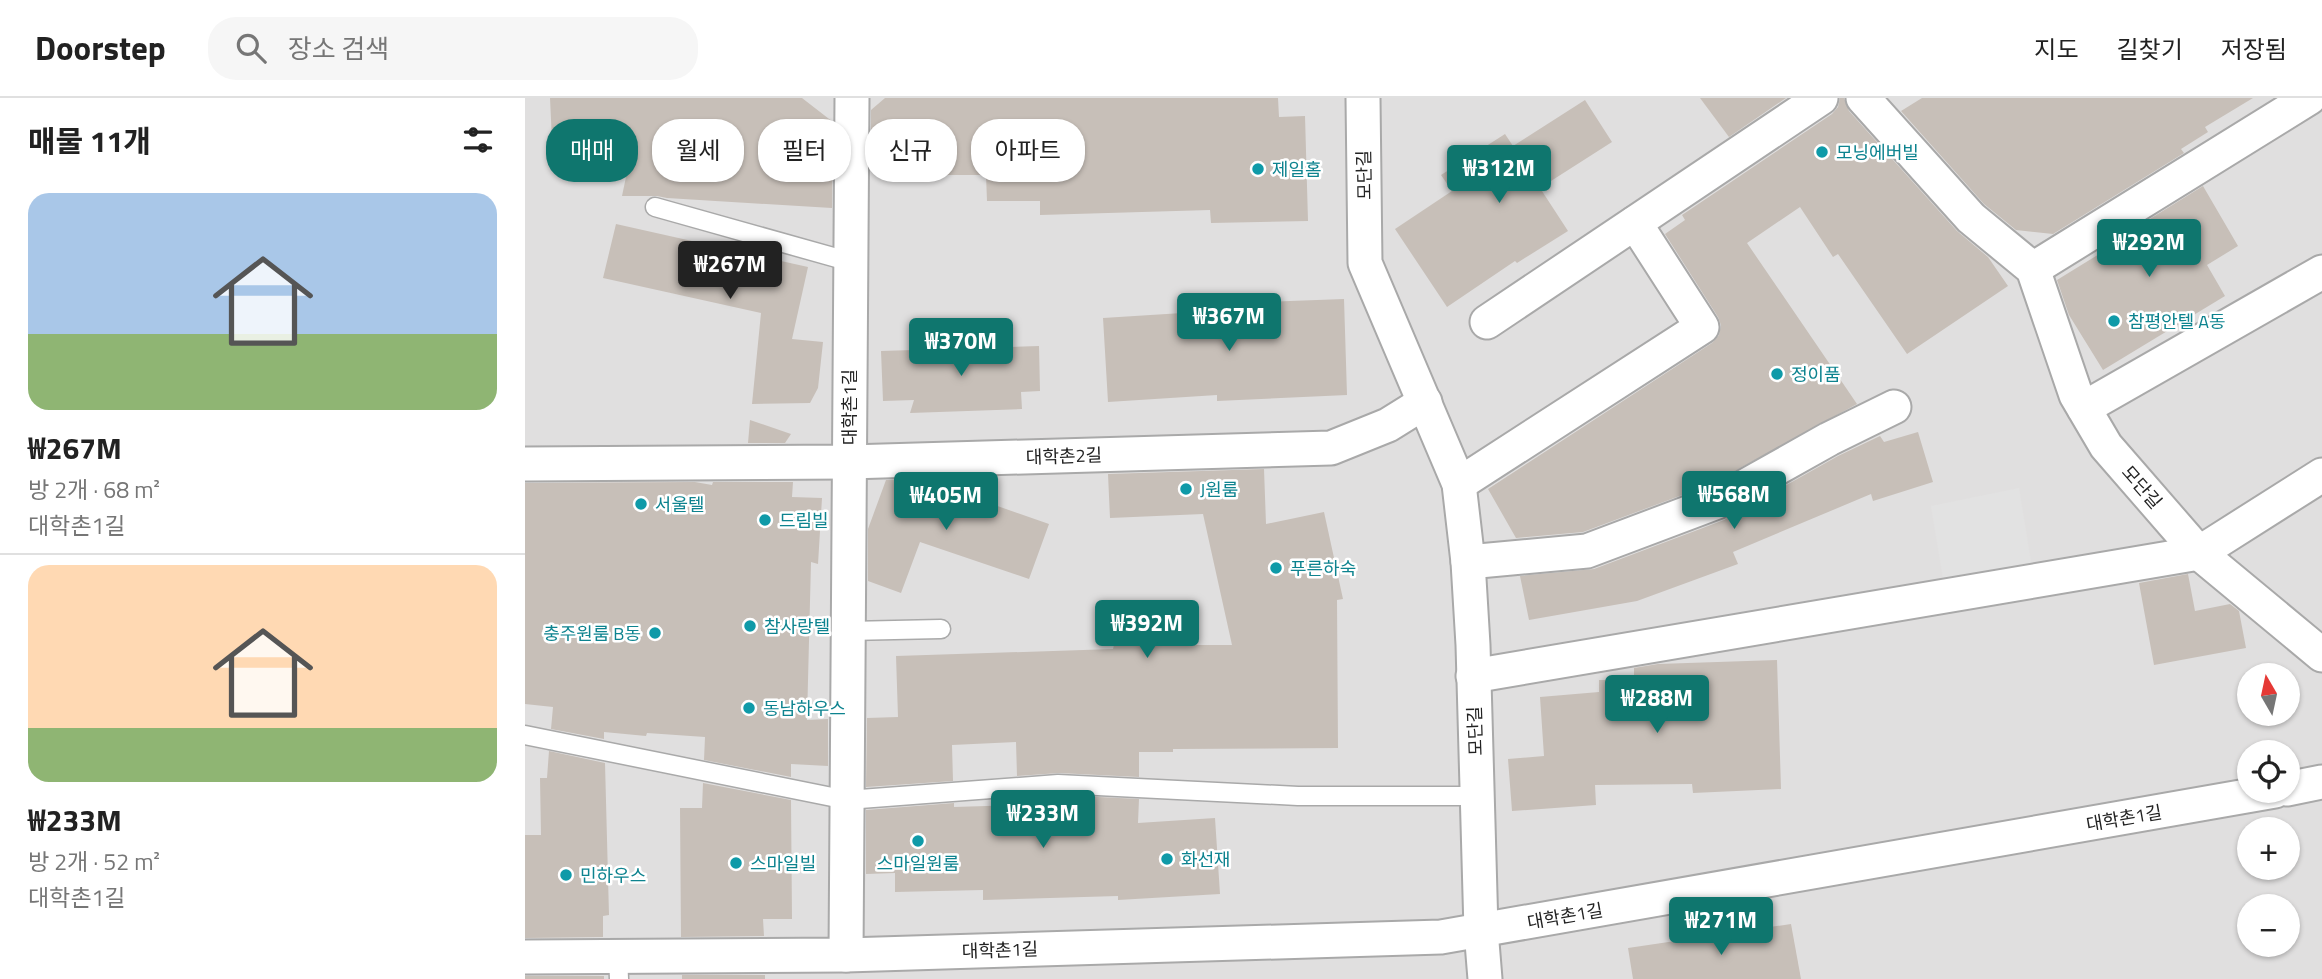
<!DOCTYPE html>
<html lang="ko">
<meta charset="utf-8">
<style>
body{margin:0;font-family:"Titillium Web","Noto Sans KR",sans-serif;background:#f6f6f6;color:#222;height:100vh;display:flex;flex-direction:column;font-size:26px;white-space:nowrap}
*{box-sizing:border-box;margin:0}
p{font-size:23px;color:#767676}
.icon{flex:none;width:38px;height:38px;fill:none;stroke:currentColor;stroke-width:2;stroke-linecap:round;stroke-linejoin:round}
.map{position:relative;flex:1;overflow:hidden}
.drawer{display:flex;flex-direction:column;background:#fff;width:525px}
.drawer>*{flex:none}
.guide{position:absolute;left:21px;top:21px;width:665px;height:63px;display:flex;gap:14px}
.needle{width:46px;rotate:351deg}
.controls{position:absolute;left:1712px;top:565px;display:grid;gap:14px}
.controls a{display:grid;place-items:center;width:63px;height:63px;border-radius:50%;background:#fff;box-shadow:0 2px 5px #0004;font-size:35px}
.price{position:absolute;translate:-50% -60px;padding:0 16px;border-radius:7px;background:#0f766e;color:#fff;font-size:23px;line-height:46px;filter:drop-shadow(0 2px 4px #0008)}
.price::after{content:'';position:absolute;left:50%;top:42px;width:21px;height:16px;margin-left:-10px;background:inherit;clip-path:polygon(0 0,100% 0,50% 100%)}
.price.current{background:#222;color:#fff}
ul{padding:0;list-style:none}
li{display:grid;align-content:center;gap:14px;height:371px;padding:0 28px}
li+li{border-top:2px solid #e0e0e0}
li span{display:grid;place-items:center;height:217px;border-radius:21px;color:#555}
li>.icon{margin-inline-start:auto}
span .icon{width:126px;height:126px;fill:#fffc;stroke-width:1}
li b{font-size:30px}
h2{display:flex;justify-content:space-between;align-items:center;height:84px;padding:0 28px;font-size:30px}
.pill{padding:0 24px;border-radius:28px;background:#fff;box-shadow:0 2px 5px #0004;font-size:24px;line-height:63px}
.pill.current{background:#0f766e;color:#fff}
header{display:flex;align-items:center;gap:42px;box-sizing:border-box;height:98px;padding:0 35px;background:#fff;border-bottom:2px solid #e0e0e0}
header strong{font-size:33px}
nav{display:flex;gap:38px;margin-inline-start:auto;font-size:24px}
.search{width:490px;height:63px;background:#f6f6f6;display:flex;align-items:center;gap:18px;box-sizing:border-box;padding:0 24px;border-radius:28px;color:#767676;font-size:26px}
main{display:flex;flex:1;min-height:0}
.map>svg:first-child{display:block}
.residential{fill:#e0dfdf;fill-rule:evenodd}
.parking{fill:#e2e2e2}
.building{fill:#c7bfb8}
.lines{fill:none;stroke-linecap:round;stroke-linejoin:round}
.service-casing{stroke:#a9a9a9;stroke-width:21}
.minor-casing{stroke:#a9a9a9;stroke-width:37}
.service{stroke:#fff;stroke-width:18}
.minor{stroke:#fff;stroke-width:33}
.culture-dot{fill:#0f9aa8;stroke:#fff;stroke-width:2.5}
.labels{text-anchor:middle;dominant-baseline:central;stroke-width:5;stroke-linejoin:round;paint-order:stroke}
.culture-label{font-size:18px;fill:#0d838f;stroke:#fff;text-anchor:start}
.street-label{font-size:18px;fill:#222;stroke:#fff}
</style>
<header>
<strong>Doorstep</strong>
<div class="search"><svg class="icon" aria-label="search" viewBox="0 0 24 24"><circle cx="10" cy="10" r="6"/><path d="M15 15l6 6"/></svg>장소 검색</div>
<nav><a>지도</a><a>길찾기</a><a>저장됨</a></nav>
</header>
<main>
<section class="drawer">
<h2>매물 11개<svg class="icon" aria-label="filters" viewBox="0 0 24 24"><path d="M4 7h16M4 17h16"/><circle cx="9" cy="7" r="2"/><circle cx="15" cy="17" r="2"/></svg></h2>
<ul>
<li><span style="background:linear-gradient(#a9c7e8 65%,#8fb573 0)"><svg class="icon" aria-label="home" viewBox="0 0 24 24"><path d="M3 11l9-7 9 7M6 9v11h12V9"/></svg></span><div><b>₩267M</b><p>방 2개 · 68 m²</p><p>대학촌1길</p></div></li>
<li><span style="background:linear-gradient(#ffd9b3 75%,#8fb573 0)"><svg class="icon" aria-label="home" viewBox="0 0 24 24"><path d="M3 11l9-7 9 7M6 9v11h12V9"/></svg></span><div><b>₩233M</b><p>방 2개 · 52 m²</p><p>대학촌1길</p></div></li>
</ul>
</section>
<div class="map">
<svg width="1797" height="881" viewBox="0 0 1797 881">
<rect width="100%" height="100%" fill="#f2efe9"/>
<path class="residential" d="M0,0H1797V881H0ZM1724,578H1762V616H1724ZM1724,654H1762V693H1724ZM1724,732H1762V770H1724ZM1724,808H1762V847H1724Z"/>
<polygon class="parking" points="1494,390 1508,476 1420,493 1406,408"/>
<g class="building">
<polygon points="25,0 277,0 308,24 307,110 142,100 132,98 97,98 101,79 88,80 87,62 28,65"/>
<polygon points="360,0 753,0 754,19 780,18 783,123 686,125 685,112 515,117 515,103 462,103 461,77 351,77 350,50 346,50 346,12"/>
<polygon points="1175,0 1261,0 1204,39"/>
<polygon points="1315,0 1319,0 1324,13 1432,133 1463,159 1483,188 1382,256 1313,156 1308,159 1275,109 1222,145 1332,306 1184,387 1058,434 991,440 963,391 1187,245 1194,237 1196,227 1193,219 1140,136 1160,122 1157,117 1307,16 1313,9"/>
<polygon points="1397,0 1728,0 1680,29 1683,34 1656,51 1659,55 1528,136 1491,132 1459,106 1376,13"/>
<polygon points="1060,2 1087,44 1015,90 1043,133 992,165 990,163 922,209 870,131 927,93 916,77 980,36 988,48"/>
<polygon points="1678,88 1713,148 1682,167 1700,198 1578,272 1544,217 1532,182 1597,142 1591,142"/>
<polygon points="91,126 283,169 267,241 298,244 293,290 285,305 227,306 236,215 78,180"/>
<polygon points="819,201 822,297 692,303 692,297 583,304 578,220 689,213 689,206"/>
<polygon points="514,248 515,293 496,294 497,311 385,315 389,302 358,303 356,253"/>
<polygon points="225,322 266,336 260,345 223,345"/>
<polygon points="1393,334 1408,384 1348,403 1346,396 1208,454 1213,466 1112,503 1004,522 995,478 1069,471 1199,422 1313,358 1355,338 1359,344"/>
<polygon points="739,371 741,426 799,414 818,501 812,502 813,650 648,651 648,654 614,654 614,679 534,675 492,678 491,644 427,647 428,683 341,689 342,620 373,619 371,558 588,551 589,547 707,547 678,416 585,420 583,376"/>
<polygon points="395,381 524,426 504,481 395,444 376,495 343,483 343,431 361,382"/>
<polygon points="170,384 187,387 188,384 268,384 267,399 297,400 293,466 286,464 282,622 303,621 303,668 266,666 266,679 179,662 180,639 122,635 121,638 79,634 79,641 26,631 28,609 0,606 0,385"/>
<polygon points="1663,476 1670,513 1705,506 1714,513 1721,550 1629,567 1614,485"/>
<polygon points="1252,562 1256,691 1168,695 1167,686 1070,687 1071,707 987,713 983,661 1019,658 1015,599 1074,594 1074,582 1109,582 1109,570 1133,566"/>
<polygon points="24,653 80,665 84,817 78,818 78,839 0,840 0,737 16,737 15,680 22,680"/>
<polygon points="178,685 266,702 267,821 238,821 239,838 156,839 155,710 177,710"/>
<polygon points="533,697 614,701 613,725 690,720 695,796 593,802 593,798 458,802 458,792 370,794 370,775 341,776 341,712 429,705 429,709 493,707 493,700"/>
<polygon points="1266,826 1276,881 1108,881 1103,850"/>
<rect x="157" y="877" width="83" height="4"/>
<rect x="0" y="878" width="79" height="3"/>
</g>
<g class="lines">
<defs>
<g id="service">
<polyline points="130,109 326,164"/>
<polyline points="323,533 416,531"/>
<polyline points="0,637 322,702 533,686 773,698 952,698"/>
<polyline points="93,858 94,881"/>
</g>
<g id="minor">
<polyline points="838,0 840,165 934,386 943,464 948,547 956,832 960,881"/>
<polyline points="1338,0 1446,120 1508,171 1551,297 1581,348 1674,455 1797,557"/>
<polyline points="1508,171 1784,0"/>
<polyline points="962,224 1296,0"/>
<polyline points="1559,310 1797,174"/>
<polyline points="0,366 324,364 806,350 863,327 900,304"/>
<polyline points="934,386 1177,229 1110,125"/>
<polyline points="943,464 1062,453 1192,404 1304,341 1369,309"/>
<polyline points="948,578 1674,455 1797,377"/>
<polyline points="1762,691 1797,684"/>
<polyline points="321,857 327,0"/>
<polyline points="0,859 321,857 916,839 1750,693"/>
</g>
</defs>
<use href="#service" class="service-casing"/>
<use href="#minor" class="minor-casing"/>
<use href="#service" class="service"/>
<use href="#minor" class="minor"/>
</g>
<g class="culture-dot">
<circle cx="1297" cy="54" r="7"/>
<circle cx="733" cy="71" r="7"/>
<circle cx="1589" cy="223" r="7"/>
<circle cx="1252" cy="276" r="7"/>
<circle cx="661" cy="391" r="7"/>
<circle cx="116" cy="406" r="7"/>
<circle cx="240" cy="422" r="7"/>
<circle cx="751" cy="470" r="7"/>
<circle cx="225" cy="528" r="7"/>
<circle cx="130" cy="535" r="7"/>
<circle cx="224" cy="610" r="7"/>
<circle cx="393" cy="743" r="7"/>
<circle cx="642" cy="761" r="7"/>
<circle cx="211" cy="765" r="7"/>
<circle cx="41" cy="777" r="7"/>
</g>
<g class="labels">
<g class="culture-label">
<text x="1311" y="54">모닝에버빌</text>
<text x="747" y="71">제일홈</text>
<text x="1603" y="223">참평안텔 A동</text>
<text x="1266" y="276">정이품</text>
<text x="675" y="391">J원룸</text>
<text x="130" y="406">서울텔</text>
<text x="254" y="422">드림빌</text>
<text x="765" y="470">푸른하숙</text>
<text x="239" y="528">참사랑텔</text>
<text x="116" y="535" text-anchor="end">충주원룸 B동</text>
<text x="238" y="610">동남하우스</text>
<text x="656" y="761">화선재</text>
<text x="225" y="765">스마일빌</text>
<text x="393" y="765" text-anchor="middle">스마일원룸</text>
<text x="55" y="777">민하우스</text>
</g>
<g class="street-label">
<text transform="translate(839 77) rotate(-91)">모단길</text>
<text transform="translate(324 309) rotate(-90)">대학촌1길</text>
<text transform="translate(539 358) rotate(-2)">대학촌2길</text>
<text transform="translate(1617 389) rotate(49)">모단길</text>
<text transform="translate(950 633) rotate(-92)">모단길</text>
<text transform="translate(1599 720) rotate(-10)">대학촌1길</text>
<text transform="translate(1040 818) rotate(-10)">대학촌1길</text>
<text transform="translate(475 852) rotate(-2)">대학촌1길</text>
</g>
</g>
</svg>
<div class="controls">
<a><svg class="needle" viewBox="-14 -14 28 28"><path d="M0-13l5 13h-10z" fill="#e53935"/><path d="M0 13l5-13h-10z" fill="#767676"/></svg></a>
<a><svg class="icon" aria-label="locate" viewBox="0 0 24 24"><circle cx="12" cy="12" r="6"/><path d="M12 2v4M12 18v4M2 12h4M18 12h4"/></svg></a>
<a>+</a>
<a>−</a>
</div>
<b class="price" style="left:974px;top:107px">₩312M</b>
<b class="price" style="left:1624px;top:181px">₩292M</b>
<b class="price current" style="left:205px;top:203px">₩267M</b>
<b class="price" style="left:704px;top:255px">₩367M</b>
<b class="price" style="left:436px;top:280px">₩370M</b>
<b class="price" style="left:1209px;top:433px">₩568M</b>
<b class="price" style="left:421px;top:434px">₩405M</b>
<b class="price" style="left:622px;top:562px">₩392M</b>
<b class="price" style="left:1132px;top:637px">₩288M</b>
<b class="price" style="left:518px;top:752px">₩233M</b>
<b class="price" style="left:1196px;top:859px">₩271M</b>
<div class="guide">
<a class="pill current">매매</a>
<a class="pill">월세</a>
<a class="pill">필터</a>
<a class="pill">신규</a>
<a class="pill">아파트</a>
</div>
</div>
</main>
